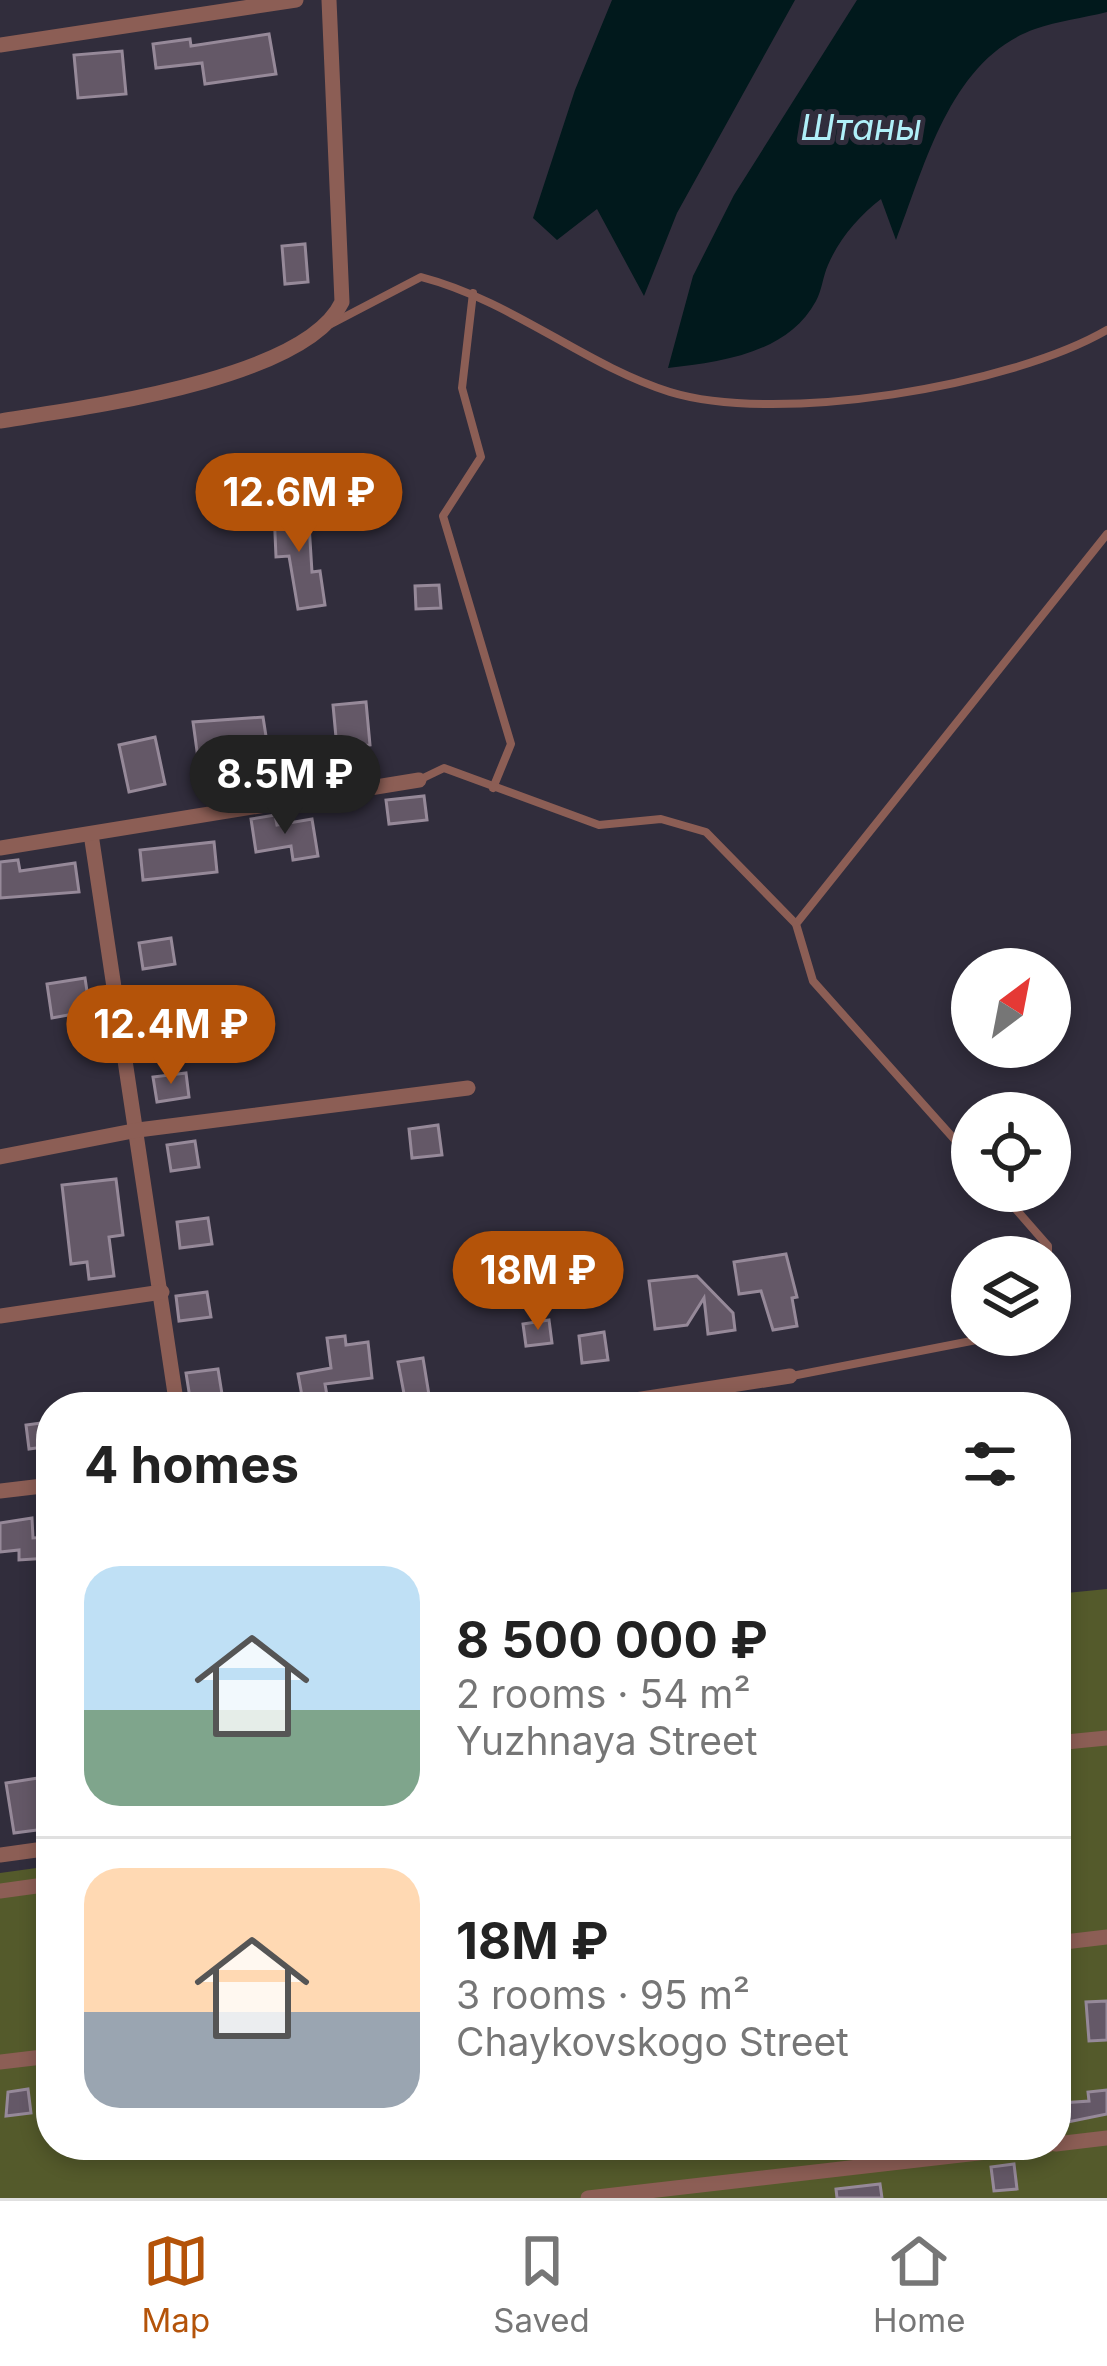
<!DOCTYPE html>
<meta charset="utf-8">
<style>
body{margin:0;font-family:Inter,sans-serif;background:#f6f6f6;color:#222;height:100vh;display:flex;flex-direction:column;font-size:45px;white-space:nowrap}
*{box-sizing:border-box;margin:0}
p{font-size:39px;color:#767676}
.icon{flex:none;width:66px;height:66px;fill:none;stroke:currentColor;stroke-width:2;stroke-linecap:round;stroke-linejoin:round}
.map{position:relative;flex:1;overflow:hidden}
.details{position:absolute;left:36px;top:1392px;width:1035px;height:768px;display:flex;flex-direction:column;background:#fff;border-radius:48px;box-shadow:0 6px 18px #0003}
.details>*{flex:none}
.needle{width:78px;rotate:32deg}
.tools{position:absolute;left:951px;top:948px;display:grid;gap:24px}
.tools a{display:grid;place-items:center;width:120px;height:120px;border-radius:50%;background:#fff;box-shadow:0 6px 18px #0003;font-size:60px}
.price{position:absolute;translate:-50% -102px;padding:0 27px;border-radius:42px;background:#b45309;color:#fff;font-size:39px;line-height:78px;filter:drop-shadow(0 3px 6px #0008)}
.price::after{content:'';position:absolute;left:50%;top:72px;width:36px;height:27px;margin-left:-18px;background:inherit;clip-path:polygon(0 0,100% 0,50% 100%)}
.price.selected{background:#222;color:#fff}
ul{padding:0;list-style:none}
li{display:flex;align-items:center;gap:36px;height:300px;padding:0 48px}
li+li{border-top:3px solid #e0e0e0}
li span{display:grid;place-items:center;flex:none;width:336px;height:240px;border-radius:36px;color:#555}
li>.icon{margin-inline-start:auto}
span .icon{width:144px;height:144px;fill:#fffc;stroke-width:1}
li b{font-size:51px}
h2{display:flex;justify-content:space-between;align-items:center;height:144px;padding:0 48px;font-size:51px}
.tab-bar{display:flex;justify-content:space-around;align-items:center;height:168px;border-top:3px solid #e0e0e0;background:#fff;font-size:33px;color:#767676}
.tab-bar a{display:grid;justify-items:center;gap:6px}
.tab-bar .selected{color:#b45309}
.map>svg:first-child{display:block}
.green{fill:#545a2b}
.water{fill:#01191c}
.building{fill:#645867;stroke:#968999;stroke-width:3}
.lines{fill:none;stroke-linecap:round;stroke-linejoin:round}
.lane{stroke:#8c5e55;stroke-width:8}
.street{stroke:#8c5e55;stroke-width:15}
.labels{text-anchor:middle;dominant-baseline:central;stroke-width:10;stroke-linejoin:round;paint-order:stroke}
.water-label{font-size:36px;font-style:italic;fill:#b0f0f9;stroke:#312d3c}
</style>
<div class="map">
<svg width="1107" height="2198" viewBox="0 0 1107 2198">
<rect width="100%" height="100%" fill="#312d3c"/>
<polygon class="green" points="1107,1589 1107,2198 0,2198 0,1873 51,1866 51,2145 1056,2145 1056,1594"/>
<g class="water">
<polygon points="612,0 795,0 677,213 644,296 597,209 557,240 533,218 575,90"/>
<path d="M857,0H1107V12C1083,18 1058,21 1035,29C950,59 925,166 896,240L881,199C859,216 839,239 828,265C823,276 822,290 816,301C788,353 722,362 668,368L693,276L734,195Z"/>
</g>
<g class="building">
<polygon points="269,34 276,74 205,84 202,63 156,68 153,44 190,39 191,46"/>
<polygon points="122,51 126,94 78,98 74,55"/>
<polygon points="305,244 308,282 285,284 282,246"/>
<polygon points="384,486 388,512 362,517 357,490"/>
<polygon points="308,508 312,572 320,571 325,605 298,609 289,556 276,557 274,510"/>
<polygon points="439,585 441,608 416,609 415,586"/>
<polygon points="366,702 370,745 337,748 333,705"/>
<polygon points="263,717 268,749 229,754 231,769 200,773 193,722"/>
<polygon points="155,737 165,784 129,792 119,745"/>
<polygon points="424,796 427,820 389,824 386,800"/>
<polygon points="275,815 277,825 312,819 318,856 293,860 291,846 256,852 251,819"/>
<polygon points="214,842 217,872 143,880 140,850"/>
<polygon points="18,860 20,871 75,863 79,892 0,898 0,862"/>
<polygon points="171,938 175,964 143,969 139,943"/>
<polygon points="85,978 90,1011 52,1018 47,984"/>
<polygon points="174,993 179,1029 150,1033 145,996"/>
<polygon points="186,1073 189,1097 157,1102 153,1077"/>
<polygon points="438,1125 442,1155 412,1158 409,1129"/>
<polygon points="195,1141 199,1167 171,1171 167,1145"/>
<polygon points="116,1179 123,1235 109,1237 114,1276 89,1279 87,1262 71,1264 62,1185"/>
<polygon points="208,1218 212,1244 180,1248 177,1222"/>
<polygon points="786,1254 797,1297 792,1298 797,1326 773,1330 761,1291 739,1294 734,1262"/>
<polygon points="697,1276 733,1313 735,1330 708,1334 704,1298 687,1325 655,1329 649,1281"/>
<polygon points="207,1292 211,1317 179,1321 176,1296"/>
<polygon points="549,1320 552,1343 526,1346 523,1324"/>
<polygon points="604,1332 608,1360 582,1363 579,1336"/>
<polygon points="345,1336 346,1345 368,1342 372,1378 325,1384 329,1407 304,1407 298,1374 331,1368 327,1338"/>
<polygon points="423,1358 429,1395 405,1399 398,1362"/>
<polygon points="218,1369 222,1394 190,1398 186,1373"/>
<polygon points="49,1422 51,1446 29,1449 26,1425"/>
<polygon points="32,1518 33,1538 48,1537 49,1558 19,1560 19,1550 0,1552 0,1523"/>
<polygon points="38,1778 45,1829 14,1833 6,1783"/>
<polygon points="1107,2001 1107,2040 1089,2041 1086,2002"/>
<polygon points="28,2089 31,2113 6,2116 8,2092"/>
<polygon points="1107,2090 1107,2114 1063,2123 1061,2103 1089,2101 1088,2092"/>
<polygon points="1014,2164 1017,2189 994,2191 991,2167"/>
<polygon points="880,2184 882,2198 837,2198 836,2189"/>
</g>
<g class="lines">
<g class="lane">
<polyline points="473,293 462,388 481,457 443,516 511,744 493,788"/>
<path d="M331,324L421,277C513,301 584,365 670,392C778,425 1011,386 1107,330"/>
<polyline points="419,780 444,768 599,825 661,819 706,832 796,924"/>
<polyline points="972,1159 813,981 796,924 1107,534"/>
<polyline points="1000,1191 1048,1246 1048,1257"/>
<polyline points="792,1376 1002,1335"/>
</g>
<g class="street">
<polyline points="0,45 296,0"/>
<path d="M0,421C82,408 305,380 342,302L329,0"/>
<polyline points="91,834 177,1407"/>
<polyline points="0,848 419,780"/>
<polyline points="0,1157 138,1130 468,1088"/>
<polyline points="0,1316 162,1292"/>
<polyline points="590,1407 790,1376"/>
<polyline points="0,1491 51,1485"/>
<polyline points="1056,1743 1107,1738"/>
<polyline points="0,1855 51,1848"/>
<polyline points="0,1891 51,1884"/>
<polyline points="1056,1943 1107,1937"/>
<polyline points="0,2062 51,2056"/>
<polyline points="1056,2144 1107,2138"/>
<polyline points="588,2198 1048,2145"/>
</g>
</g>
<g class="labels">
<g class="water-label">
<text x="861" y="127">Штаны</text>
</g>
</g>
</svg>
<div class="tools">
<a><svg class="needle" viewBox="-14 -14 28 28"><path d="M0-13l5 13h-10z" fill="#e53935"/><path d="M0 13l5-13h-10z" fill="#767676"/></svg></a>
<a><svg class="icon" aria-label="locate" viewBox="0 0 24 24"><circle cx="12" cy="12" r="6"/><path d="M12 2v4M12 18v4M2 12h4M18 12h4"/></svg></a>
<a><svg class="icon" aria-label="layers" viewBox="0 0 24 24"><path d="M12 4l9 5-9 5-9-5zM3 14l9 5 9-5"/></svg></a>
</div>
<b class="price" style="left:299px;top:555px">12.6M ₽</b>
<b class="price selected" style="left:285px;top:837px">8.5M ₽</b>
<b class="price" style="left:171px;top:1087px">12.4M ₽</b>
<b class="price" style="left:538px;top:1333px">18M ₽</b>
<section class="details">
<h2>4 homes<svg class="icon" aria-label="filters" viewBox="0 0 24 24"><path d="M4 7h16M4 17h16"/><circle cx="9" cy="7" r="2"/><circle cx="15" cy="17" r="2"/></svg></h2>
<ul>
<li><span style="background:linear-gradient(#bfe0f5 60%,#7fa58c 0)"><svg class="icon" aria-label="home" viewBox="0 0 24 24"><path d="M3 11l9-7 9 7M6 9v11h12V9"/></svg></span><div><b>8 500 000 ₽</b><p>2 rooms · 54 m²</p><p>Yuzhnaya Street</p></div></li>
<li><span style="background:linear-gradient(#ffd9b3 60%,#9aa5b1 0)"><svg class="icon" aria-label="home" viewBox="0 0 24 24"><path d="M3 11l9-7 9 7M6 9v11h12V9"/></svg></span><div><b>18M ₽</b><p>3 rooms · 95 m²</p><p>Chaykovskogo Street</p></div></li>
</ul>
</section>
</div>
<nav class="tab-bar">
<a class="selected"><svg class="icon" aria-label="map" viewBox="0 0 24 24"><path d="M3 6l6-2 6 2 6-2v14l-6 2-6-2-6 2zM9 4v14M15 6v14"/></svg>Map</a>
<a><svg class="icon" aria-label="saved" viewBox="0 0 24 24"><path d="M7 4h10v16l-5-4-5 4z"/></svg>Saved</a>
<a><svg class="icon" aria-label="home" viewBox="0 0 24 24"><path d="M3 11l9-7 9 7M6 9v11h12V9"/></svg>Home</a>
</nav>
